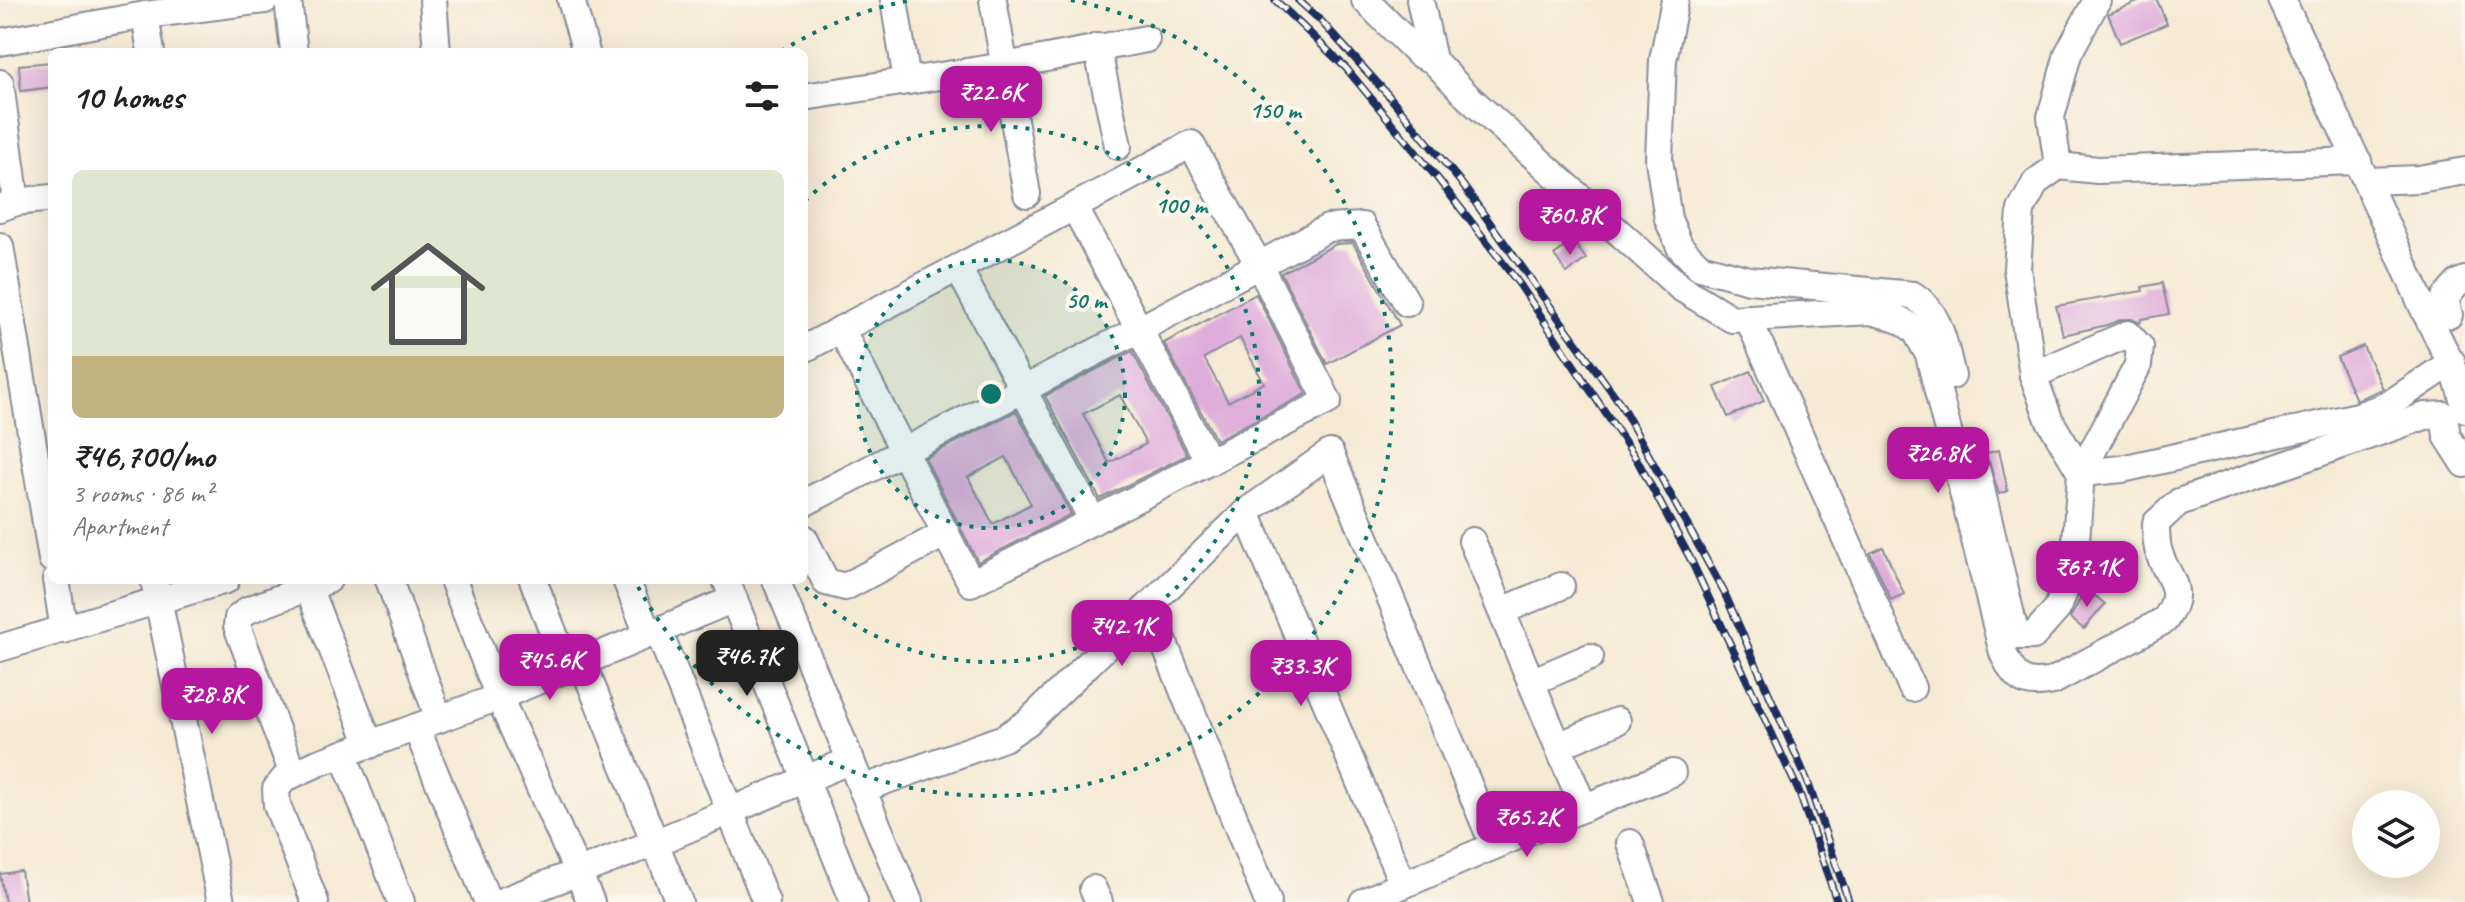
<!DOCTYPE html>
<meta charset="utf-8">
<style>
body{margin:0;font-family:Caveat,sans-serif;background:#f6f6f6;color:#202124;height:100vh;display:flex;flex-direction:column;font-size:30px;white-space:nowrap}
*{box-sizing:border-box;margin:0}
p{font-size:26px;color:#757577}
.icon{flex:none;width:44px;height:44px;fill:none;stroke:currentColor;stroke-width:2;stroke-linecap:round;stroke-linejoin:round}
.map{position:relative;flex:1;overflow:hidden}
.sheet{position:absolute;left:48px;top:48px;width:760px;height:536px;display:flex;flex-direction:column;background:#fff;border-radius:12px;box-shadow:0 8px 32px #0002}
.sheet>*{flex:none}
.controls{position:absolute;left:2352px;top:790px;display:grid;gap:16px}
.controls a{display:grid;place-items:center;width:88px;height:88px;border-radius:50%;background:#fff;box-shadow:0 8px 32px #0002;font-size:40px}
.price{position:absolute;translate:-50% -68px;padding:0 18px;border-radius:16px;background:#b5179e;color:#fff;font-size:26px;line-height:52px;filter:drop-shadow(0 2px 4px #0008)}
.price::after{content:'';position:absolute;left:50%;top:48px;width:24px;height:18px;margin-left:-12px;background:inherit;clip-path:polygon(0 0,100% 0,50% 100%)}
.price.current{background:#222;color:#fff}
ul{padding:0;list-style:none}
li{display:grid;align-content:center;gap:16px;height:424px;padding:0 24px}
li+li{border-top:2px solid #e0e0e0}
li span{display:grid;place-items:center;height:248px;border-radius:12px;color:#555}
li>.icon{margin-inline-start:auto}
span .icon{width:144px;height:144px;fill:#fffc;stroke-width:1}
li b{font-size:34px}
h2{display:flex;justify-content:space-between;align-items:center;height:96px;padding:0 24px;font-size:34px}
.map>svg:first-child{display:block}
.building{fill:#dfaddb;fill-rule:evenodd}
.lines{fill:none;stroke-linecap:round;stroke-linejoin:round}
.minor-casing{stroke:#888c99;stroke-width:30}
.minor{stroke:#fff;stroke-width:26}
.rail-casing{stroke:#1b2f5e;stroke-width:8}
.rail{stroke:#fbf7ec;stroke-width:5;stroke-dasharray:15;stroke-linecap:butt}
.ring{fill:none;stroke:#0f766e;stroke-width:4;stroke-dasharray:4 8}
.centre{fill:#0f766e;stroke:#fbf7ec;stroke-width:4}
.ring-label{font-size:24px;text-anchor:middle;font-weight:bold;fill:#0f766e;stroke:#fbf7ec;stroke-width:8;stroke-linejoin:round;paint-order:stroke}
</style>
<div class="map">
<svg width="2465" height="902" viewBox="0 0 2465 902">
<rect width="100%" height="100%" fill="#fbf7ec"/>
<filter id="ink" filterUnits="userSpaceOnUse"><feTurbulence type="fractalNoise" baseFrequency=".0125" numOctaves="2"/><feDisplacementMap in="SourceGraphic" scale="16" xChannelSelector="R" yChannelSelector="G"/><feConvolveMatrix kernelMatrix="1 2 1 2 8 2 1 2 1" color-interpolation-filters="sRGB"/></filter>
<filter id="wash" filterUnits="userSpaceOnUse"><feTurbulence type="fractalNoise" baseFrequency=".006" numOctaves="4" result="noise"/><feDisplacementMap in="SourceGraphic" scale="32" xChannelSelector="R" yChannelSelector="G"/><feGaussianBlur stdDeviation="1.8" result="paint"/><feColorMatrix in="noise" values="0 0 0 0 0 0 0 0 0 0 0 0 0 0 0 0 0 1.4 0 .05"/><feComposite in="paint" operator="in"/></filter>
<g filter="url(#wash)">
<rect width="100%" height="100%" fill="#f5ead4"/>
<g id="blocks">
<g class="building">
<polygon points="2143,0 2157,0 2167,24 2120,43 2108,14"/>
<polygon points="52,62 52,87 21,91 19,65"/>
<polygon points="1573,241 1586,259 1567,273 1554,255"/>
<polygon points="1353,243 1400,325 1327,364 1281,273 1336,244"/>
<polygon points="2162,283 2169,314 2141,319 2140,323 2132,319 2123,319 2107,325 2063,335 2056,306 2143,291 2142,287"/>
<path d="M1256,294L1306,394L1216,440L1164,343ZM1240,338L1264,383L1228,402L1204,358Z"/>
<polygon points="2363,346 2383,389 2356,400 2337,357"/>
<path d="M1132,351L1187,455L1100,499L1045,396ZM1120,395L1146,444L1109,463L1083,414Z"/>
<polygon points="1751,371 1764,401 1728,417 1715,387"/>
<path d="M1016,411L1071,514L978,562L925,458ZM1006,457L1031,504L993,524L968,477Z"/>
<polygon points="1999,450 2008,491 1999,494 1989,462 1981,457 1971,457"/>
<polygon points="1883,547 1904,594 1891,600 1870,553"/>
<polygon points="2086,588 2105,604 2084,629 2070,618"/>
<polygon points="21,871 26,902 5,902 0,874"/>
</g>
</g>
</g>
<g filter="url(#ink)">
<use href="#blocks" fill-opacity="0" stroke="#888c99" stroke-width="2"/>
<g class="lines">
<defs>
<g id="minor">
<polyline points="288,0 294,52"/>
<polyline points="433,0 437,52"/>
<polyline points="571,0 586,52"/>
<polyline points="894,0 907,81"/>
<polyline points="993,0 1027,194"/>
<path d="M1365,0L1419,54L1433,60L1468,97L1681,288L1732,319L1871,311L1889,316L1902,321L1915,330L1929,355L2003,653C2016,680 2023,687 2053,681L2165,620C2188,586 2166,580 2158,549C2156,540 2156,531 2156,523L2179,502L2425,416L2444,415L2447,436L2465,464"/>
<polyline points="1420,0 1433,60"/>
<path d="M1675,0L1663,60L1659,160L1668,219L1680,247L1700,267L1749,280L1913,295C1941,313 1944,345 1952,376"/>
<path d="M2282,0C2328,98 2374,196 2418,296C2434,334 2458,367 2465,409"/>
<polyline points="145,15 151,52"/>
<polyline points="0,42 145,15 265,0"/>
<polyline points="1097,47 1118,146"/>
<polyline points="0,83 16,202"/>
<polyline points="804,97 1005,66 1146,39"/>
<polyline points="2058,166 2051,117 2068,54 2097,0"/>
<polyline points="2368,181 2419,179 2465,171"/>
<polyline points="0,208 16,202 52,198"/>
<polyline points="1075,208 1209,462"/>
<polyline points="0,246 52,559"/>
<polyline points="958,268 1093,521"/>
<polyline points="2449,315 2445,298 2458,283 2465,280"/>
<polyline points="1748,318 1912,688"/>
<path d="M804,349C933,280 1063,214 1191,144L1259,265L1328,401L971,583L841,329"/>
<polyline points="1977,472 2016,636 2033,636 2057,609 2074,568 2081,473 2138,365 2140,347 2128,334 2033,375"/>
<polyline points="2081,473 2049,419 2033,375 2017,269 2021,210 2036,182 2058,166 2098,170 2358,161"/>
<polyline points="2081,473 2122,469 2358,416 2388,405 2452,362"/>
<polyline points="804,503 1140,329 1328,228 1362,226 1407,303"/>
<polyline points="1246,512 1403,885"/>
<polyline points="804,538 826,582 845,587 946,533"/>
<polyline points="1472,541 1584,808"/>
<polyline points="56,580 64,630"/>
<polyline points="154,580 221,902"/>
<polyline points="389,580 439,719"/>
<polyline points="453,580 499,697 591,902"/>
<polyline points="533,580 567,668"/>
<polyline points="626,580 648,634"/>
<polyline points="726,580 854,902"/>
<polyline points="776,580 909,902"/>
<polyline points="308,587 370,745"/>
<polyline points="1150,608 1268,902"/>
<polyline points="1502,611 1561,586"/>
<polyline points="658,630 766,902"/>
<polyline points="0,648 226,580"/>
<polyline points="582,662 679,902"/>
<polyline points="1531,682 1590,657"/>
<polyline points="416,727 488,902"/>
<polyline points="1558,746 1617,721"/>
<polyline points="343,754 401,902"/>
<polyline points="293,774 237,626 238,618 248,610 328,580"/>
<polyline points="862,789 1004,738 1028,722 1246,512 1330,453 1494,846"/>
<polyline points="1630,843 1651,902"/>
<polyline points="1093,889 1099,902"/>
<polyline points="315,902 277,805 276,789 285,778 318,763 499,697 734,599"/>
<polyline points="500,902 657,842 851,760"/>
<polyline points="1363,902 1590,805 1672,773"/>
</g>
</defs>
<use href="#minor" class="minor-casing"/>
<use href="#minor" class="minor"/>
<defs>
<g id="rail">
<polyline points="1275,0 1346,68 1438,179 1520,285 1637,460 1690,558 1799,792 1837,902"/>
<polyline points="1298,0 1321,21 1389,96 1459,180 1620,403 1724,592 1807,780 1849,902"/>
</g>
</defs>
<use href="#rail" class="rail-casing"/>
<use href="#rail" class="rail"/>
</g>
</g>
<circle cx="991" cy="394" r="134" fill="#0f766e" fill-opacity=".12"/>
<g class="ring">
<circle cx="991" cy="394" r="134"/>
<path d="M805 201A268 268 0 1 1 798 580"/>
<path d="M781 51A402 402 0 0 1 911 0M1071 0A402 402 0 1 1 636 583"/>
</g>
<circle cx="991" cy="394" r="12" class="centre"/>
<g class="ring-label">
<text x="1275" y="118">150 m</text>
<text x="1181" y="213">100 m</text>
<text x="1086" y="308">50 m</text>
</g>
</svg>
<div class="controls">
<a><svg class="icon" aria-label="layers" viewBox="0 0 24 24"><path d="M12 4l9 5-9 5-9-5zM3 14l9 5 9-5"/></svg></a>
</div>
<b class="price" style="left:991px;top:134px">₹22.6K</b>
<b class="price" style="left:1570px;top:257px">₹60.8K</b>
<b class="price" style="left:1938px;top:495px">₹26.8K</b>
<b class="price" style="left:2087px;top:609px">₹67.1K</b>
<b class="price" style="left:1122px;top:668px">₹42.1K</b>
<b class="price current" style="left:747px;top:698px">₹46.7K</b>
<b class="price" style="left:550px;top:702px">₹45.6K</b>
<b class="price" style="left:1301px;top:708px">₹33.3K</b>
<b class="price" style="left:212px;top:736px">₹28.8K</b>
<b class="price" style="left:1527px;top:859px">₹65.2K</b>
<section class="sheet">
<h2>10 homes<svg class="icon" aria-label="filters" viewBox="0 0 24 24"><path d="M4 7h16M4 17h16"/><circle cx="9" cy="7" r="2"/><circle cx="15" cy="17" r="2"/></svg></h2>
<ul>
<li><span style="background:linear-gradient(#dfe7d0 75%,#c2b280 0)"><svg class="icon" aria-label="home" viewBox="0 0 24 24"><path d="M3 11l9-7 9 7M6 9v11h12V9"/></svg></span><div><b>₹46,700/mo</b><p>3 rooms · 86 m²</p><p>Apartment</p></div></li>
</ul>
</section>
</div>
